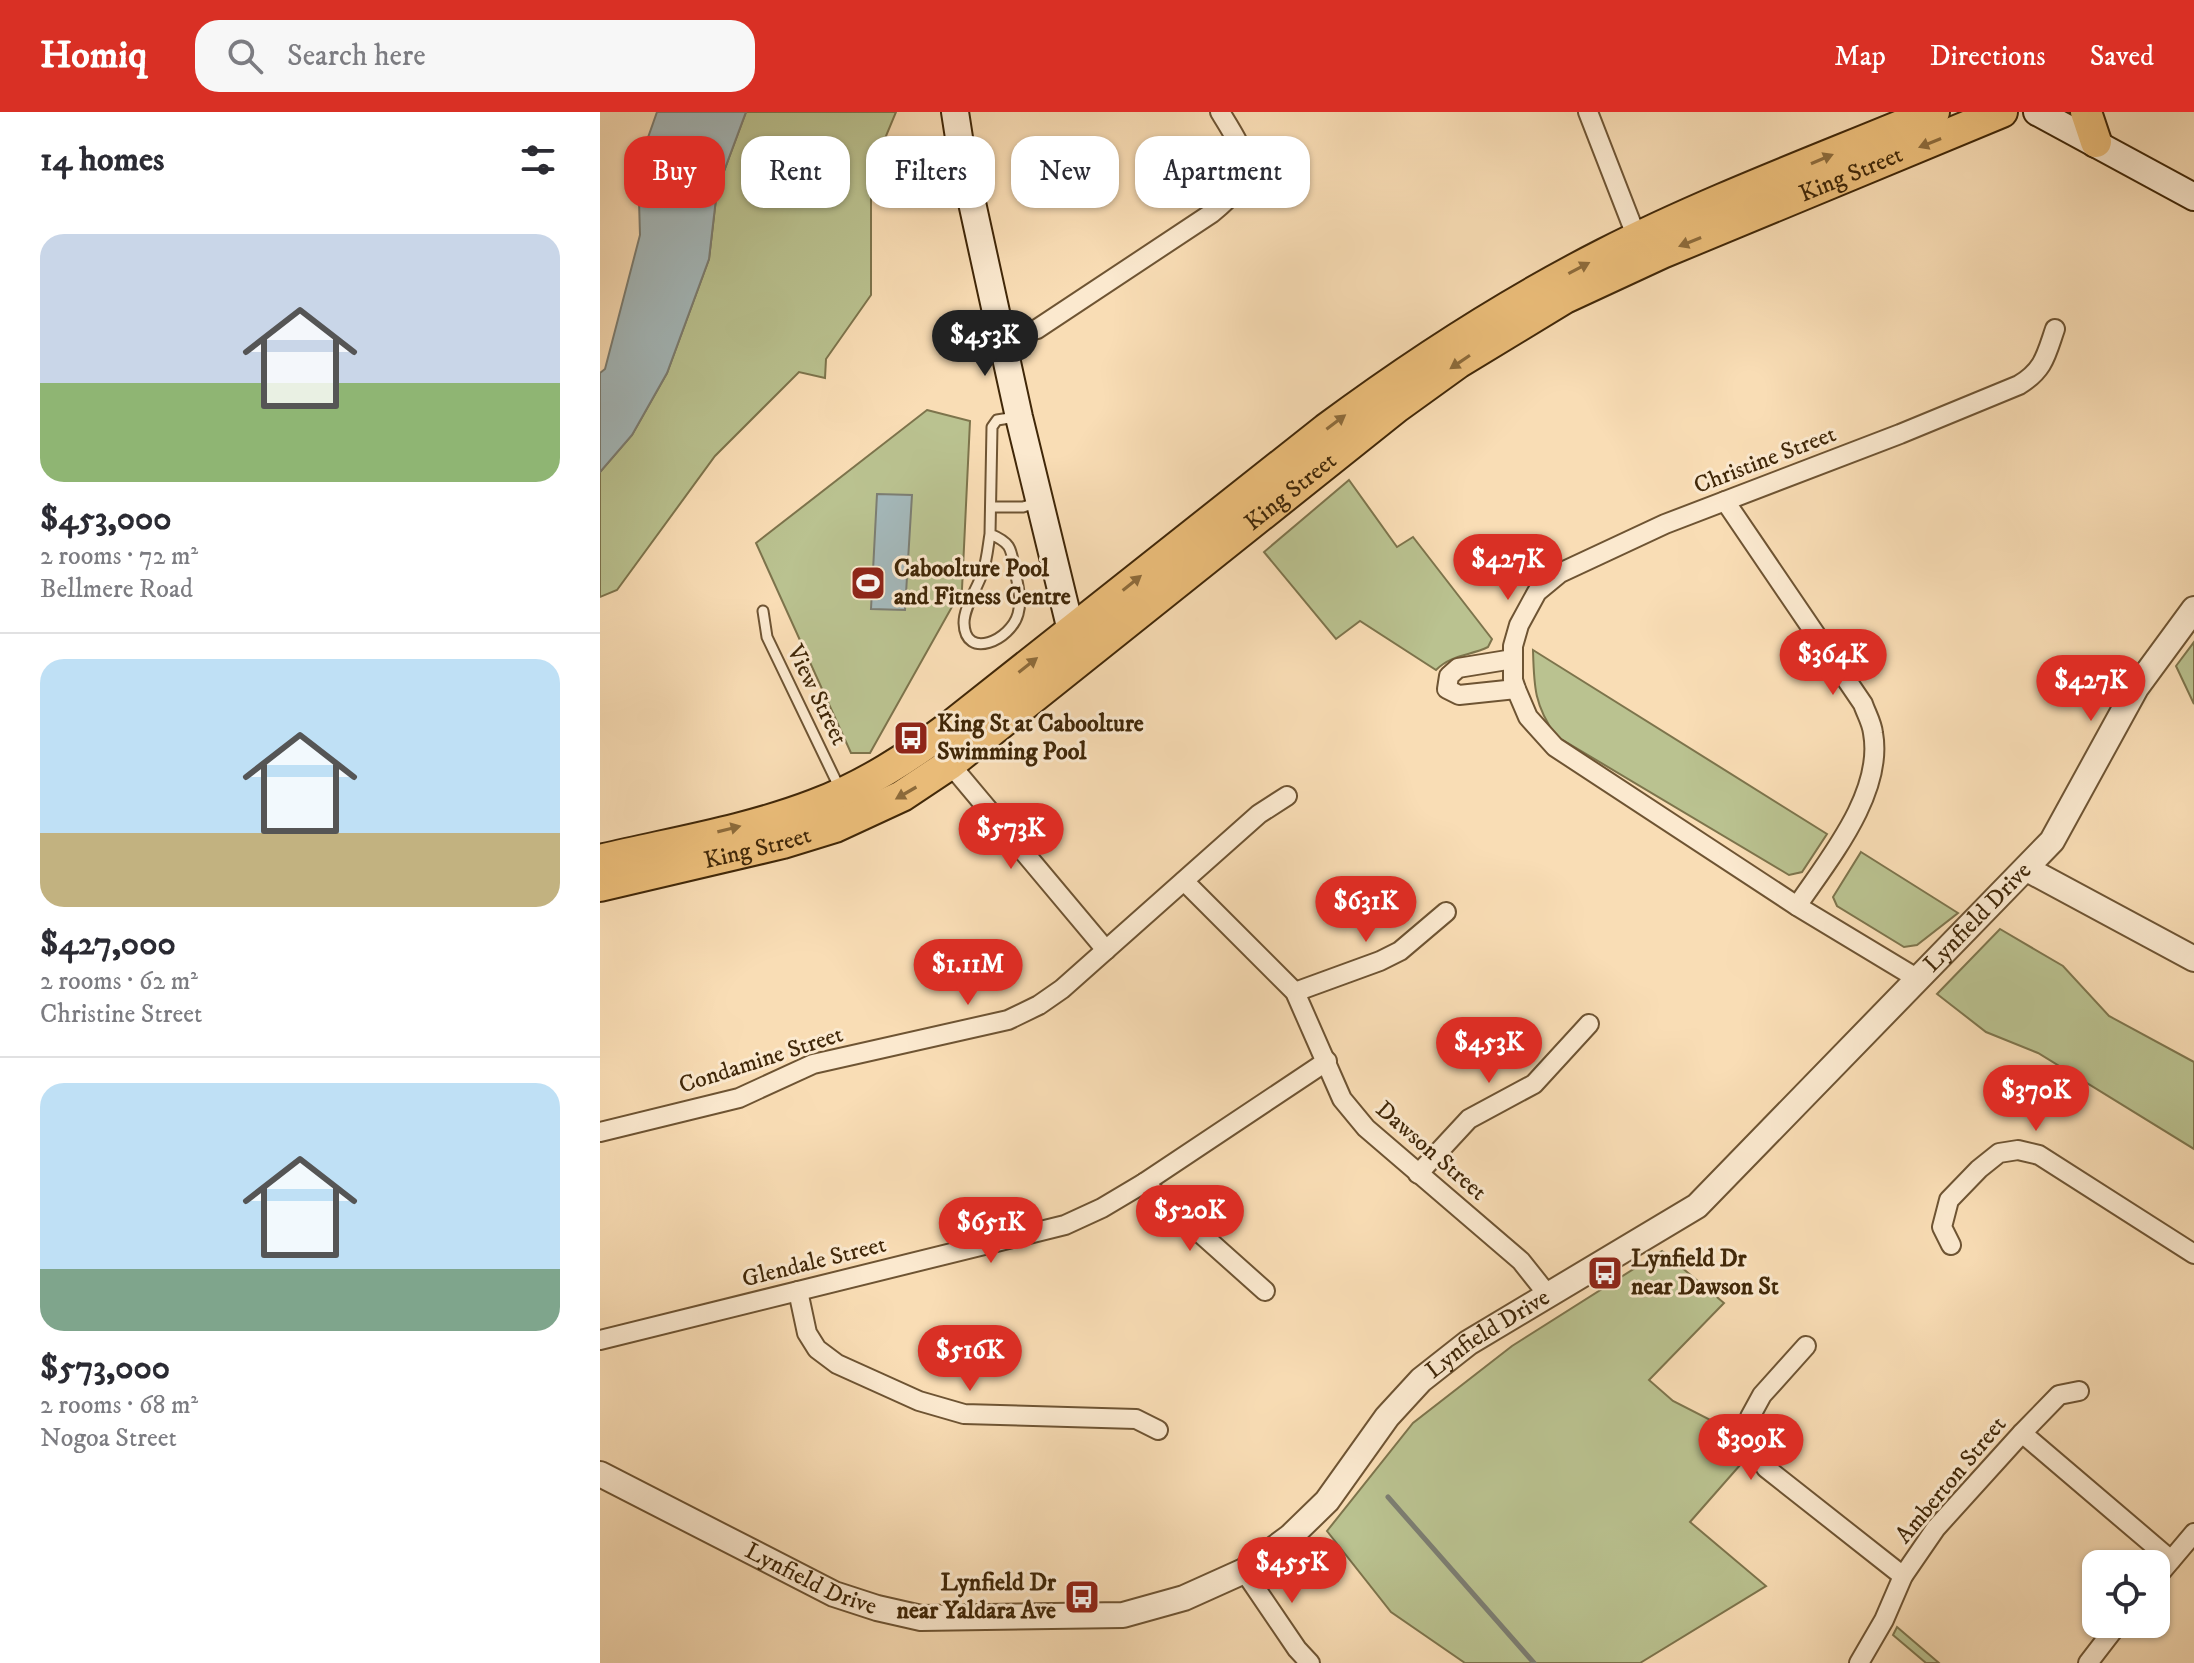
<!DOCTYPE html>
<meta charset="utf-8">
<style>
body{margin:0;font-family:"IM FELL DW Pica",serif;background:#f7f7f7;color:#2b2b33;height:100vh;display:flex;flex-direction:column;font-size:30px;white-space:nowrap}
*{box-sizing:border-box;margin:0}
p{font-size:26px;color:#7c7c81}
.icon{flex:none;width:44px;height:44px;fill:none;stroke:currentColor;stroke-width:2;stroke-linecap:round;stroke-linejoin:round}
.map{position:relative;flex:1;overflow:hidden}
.drawer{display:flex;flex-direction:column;background:#fff;width:600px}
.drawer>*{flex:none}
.top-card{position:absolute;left:24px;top:24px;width:760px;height:72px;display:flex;gap:16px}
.controls{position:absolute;left:1482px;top:1438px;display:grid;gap:16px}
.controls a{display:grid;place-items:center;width:88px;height:88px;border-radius:16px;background:#fff;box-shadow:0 2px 6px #0004;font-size:40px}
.price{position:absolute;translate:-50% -68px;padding:0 18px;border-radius:28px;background:#d93025;color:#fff;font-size:26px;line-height:52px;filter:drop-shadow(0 2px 4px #0008)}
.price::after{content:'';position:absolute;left:50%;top:48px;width:24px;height:18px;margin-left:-12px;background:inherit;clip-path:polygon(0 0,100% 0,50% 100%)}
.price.active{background:#222;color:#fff}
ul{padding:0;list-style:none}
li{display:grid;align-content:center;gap:16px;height:424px;padding:0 40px}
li+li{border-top:2px solid #e1e1e2}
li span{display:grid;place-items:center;height:248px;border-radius:24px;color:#555}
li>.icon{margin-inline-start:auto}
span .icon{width:144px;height:144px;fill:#fffc;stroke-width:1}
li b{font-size:34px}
h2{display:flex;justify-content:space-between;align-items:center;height:96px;padding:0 40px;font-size:34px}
.chip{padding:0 28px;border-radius:24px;background:#fff;box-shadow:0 2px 6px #0004;font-size:28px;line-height:72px}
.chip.active{background:#d93025;color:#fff}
header{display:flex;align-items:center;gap:48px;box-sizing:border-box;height:112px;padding:0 40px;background:#d93025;color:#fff}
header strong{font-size:38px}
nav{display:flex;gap:44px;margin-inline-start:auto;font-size:28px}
.search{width:560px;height:72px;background:#f7f7f7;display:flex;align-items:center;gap:20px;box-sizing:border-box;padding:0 28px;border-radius:24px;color:#7c7c81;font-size:30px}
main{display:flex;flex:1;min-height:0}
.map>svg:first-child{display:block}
.green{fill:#bac290;stroke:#7d744c;stroke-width:2}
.water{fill:#a4b8ba;stroke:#7c7e73;stroke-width:2}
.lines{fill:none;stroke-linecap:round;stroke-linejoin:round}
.stream{stroke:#7c7e73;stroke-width:5}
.service-casing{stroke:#6e5433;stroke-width:13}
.minor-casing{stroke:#6e5433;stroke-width:22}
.tertiary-casing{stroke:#6e5433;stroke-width:28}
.secondary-casing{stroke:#402708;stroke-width:30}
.primary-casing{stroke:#402708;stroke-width:34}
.service{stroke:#fbe9cf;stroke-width:9}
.minor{stroke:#fbe9cf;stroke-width:18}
.tertiary{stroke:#fbe9cf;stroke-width:24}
.secondary{stroke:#fbe9cf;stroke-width:26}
.primary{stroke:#ecbe7a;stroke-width:30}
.oneway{fill:#8d6b3b}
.labels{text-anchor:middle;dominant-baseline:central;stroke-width:6;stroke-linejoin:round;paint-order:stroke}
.street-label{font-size:24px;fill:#402708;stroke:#fbe9cf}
.poi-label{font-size:24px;font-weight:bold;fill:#402708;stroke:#fbe9cf;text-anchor:start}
</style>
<header>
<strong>Homiq</strong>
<div class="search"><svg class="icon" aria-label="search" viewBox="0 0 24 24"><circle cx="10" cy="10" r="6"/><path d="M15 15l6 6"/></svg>Search here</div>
<nav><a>Map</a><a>Directions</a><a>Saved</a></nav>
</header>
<main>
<section class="drawer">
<h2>14 homes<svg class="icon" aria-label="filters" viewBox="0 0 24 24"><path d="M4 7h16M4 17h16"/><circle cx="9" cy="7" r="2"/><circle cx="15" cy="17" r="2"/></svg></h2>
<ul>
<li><span style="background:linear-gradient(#c9d6e8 60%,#8fb573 0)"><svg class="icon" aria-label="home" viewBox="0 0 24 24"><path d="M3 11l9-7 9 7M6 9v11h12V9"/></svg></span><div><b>$453,000</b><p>2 rooms · 72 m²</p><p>Bellmere Road</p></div></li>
<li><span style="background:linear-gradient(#bfe0f5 70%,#c2b280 0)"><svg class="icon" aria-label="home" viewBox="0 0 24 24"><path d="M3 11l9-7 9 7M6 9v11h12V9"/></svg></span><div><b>$427,000</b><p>2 rooms · 62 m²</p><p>Christine Street</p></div></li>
<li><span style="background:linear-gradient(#bfe0f5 75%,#7fa58c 0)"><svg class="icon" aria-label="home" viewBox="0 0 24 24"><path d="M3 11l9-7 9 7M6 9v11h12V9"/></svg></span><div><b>$573,000</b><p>2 rooms · 68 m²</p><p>Nogoa Street</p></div></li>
</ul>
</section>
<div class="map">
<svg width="1594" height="1551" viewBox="0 0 1594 1551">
<rect width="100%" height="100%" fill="#f9ddb5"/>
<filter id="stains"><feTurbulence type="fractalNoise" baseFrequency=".0025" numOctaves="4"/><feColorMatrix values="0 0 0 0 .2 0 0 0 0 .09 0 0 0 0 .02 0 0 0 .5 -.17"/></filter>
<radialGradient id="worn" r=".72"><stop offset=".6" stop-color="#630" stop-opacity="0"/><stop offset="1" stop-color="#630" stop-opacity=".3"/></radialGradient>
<g class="green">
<polygon points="146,0 296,0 271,60 271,183 226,247 225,266 199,260 115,344 17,478 0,485 0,360 32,323 67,261 109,147 117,78"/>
<polygon points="327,298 370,309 362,477 270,641 251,641 156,431"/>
<path d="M749,368L797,435L813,425L892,527L888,535C870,544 852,542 836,558L760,509L736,527L664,440Z"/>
<polygon points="1594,530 1594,592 1576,554"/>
<path d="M933,538L1227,722L1202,760L1189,763L956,624C934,593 934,574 933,538Z"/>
<polygon points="1261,740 1358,801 1317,833 1304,835 1237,794 1233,785"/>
<polygon points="1400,817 1463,854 1509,904 1594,950 1594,1037 1438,941 1386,920 1337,882"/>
<polygon points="1062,1139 1124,1191 1049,1268 1073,1289 1128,1317 1141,1352 1090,1410 1166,1474 1040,1551 865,1551 791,1500 727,1419 813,1311 912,1234"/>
<polygon points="1297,1515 1339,1551 1326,1551 1293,1523"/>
</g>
<g class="water">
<polygon points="57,0 146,0 117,78 109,147 67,261 32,323 0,360 0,261 5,257 40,123 38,54"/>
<polygon points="277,382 312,383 305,498 271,497"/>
</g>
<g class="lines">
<polyline class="stream" points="788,1385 934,1551"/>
<defs>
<g id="service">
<polyline points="391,395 423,395 436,391"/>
<path d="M390,422C388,434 387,448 383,459C378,476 364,494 364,511C365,549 411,528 418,502C422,488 418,474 415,459C411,437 412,431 390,422L392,315L397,308L416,305"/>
<polyline points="163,499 167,525 241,679"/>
</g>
<g id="minor">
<polyline points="988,0 1037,126"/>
<path d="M402,226L437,217L612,101C660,62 649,47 620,0"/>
<path d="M1125,389L1263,592C1266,601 1272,611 1273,621C1284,681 1228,748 1197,794"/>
<polyline points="913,547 858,556 849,564 847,577 859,583 916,577"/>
<polyline points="350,652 506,838"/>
<polyline points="584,769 695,880 742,987 766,1016 921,1149 948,1183"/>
<path d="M1318,867L1197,794L955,635L928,605L916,577L913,568V534L919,513L937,480L960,461L1065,412L1300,322L1419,273C1444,258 1446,243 1455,217"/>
<polyline points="695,880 780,849 800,839 846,800"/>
<polyline points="0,1020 139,986 213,952 408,908 439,893 462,877 659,702 687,684"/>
<polyline points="818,1062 869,1007 934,972 989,912"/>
<polyline points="544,1071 665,1179"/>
<polyline points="1351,1133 1342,1115 1349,1088 1379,1057 1399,1041 1418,1038 1439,1043 1594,1142"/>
<polyline points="198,1179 207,1221 217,1237 237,1252 319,1289 364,1302 536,1307 558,1318"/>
<polyline points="0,1228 465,1113 502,1096 544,1071 727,949"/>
<polyline points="1206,1234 1162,1283 1150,1305 1150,1329 1166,1356 1303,1464"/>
<polyline points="1422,1321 1571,1448"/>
<polyline points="644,1459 697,1537 710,1551"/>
<polyline points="1556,1466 1594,1421"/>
<polyline points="1259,1551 1284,1508 1303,1464 1336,1416 1422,1321 1459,1283 1479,1279"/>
<polyline points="1488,1551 1518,1512"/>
</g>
<g id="tertiary">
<polyline points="1427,757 1594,847"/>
<path id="s1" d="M0,1362L234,1482L277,1496L321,1506L523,1503L584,1486L644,1459L690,1425L727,1389L787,1305L821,1268L868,1231L1097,1094L1452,729L1536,576L1594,497"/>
</g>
<g id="secondary">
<polyline points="355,0 362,45 419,305 475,535"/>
<polyline points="1437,0 1594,85"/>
</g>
<g id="primary">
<polyline points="1486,0 1496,30"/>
<path d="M0,748C71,731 146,719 214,693C265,674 309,645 352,613L726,317C815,251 906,192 1004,142C1110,88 1224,46 1334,0"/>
<path id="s2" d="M0,774L183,731L235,715L302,684L350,652L797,295L858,251L965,186L1062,141L1402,0"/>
</g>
</defs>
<use href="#service" class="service-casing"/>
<use href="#minor" class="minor-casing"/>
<use href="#tertiary" class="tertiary-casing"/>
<use href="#secondary" class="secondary-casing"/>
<use href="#primary" class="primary-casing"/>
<use href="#service" class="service"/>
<use href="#minor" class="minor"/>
<use href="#tertiary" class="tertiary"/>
<use href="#secondary" class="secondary"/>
<use href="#primary" class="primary"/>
</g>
<defs><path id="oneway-solid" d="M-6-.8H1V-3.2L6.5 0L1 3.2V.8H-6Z" transform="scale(2)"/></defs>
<g class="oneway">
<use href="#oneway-solid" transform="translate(1330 31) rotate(158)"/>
<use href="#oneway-solid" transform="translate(1222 47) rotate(-23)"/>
<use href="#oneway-solid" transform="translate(1090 130) rotate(158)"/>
<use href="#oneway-solid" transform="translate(979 156) rotate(-28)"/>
<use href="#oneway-solid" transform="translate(860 250) rotate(146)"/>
<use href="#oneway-solid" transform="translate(736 310) rotate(-37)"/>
<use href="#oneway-solid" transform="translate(532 471) rotate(-39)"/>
<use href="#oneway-solid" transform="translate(428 553) rotate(-38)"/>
<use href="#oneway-solid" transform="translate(306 681) rotate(150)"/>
<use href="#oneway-solid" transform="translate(129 717) rotate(-14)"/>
</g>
<defs>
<symbol id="stadium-square" viewBox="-11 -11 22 22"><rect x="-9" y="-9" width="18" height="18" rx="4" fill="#8f2418" stroke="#fbe9cf"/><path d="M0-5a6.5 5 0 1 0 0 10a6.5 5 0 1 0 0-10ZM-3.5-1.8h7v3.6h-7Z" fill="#fff"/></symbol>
<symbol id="bus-square" viewBox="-11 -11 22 22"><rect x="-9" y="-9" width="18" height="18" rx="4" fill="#8f2418" stroke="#fbe9cf"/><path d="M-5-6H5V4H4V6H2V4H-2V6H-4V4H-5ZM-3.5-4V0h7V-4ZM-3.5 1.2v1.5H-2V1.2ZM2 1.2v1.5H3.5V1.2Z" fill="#fff"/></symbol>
</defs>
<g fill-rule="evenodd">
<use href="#stadium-square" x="248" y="451" width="40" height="40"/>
<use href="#bus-square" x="291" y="606" width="40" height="40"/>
<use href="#bus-square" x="985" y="1141" width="40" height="40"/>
<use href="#bus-square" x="462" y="1465" width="40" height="40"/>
</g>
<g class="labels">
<g class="street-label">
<text stroke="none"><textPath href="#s2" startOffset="1458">King Street</textPath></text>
<text transform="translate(1165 348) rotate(-21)">Christine Street</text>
<text stroke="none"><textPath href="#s2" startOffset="810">King Street</textPath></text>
<text transform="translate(217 583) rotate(64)">View Street</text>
<text stroke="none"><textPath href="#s2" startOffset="162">King Street</textPath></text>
<text stroke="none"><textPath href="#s1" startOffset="1676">Lynfield Drive</textPath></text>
<text transform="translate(161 948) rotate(-18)">Condamine Street</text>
<text transform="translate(831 1039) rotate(41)">Dawson Street</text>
<text transform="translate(214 1150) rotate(-14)">Glendale Street</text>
<text stroke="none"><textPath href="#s1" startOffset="1028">Lynfield Drive</textPath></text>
<text transform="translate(1351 1368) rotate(-50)">Amberton Street</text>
<text stroke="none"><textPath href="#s1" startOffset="236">Lynfield Drive</textPath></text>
</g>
<g class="poi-label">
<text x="294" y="457">Caboolture Pool<tspan x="294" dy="28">and Fitness Centre</tspan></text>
<text x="337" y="612">King St at Caboolture<tspan x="337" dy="28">Swimming Pool</tspan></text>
<text x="1031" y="1147">Lynfield Dr<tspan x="1031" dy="28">near Dawson St</tspan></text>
<text x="456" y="1471" text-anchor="end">Lynfield Dr<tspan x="456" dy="28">near Yaldara Ave</tspan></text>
</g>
</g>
<rect width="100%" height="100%" filter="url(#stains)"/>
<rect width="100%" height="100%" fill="url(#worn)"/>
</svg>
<div class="controls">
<a><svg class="icon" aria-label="locate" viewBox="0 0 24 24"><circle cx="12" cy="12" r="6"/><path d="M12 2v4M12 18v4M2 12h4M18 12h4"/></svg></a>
</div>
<b class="price active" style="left:385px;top:266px">$453K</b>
<b class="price" style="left:908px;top:490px">$427K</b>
<b class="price" style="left:1233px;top:585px">$364K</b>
<b class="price" style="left:1491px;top:611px">$427K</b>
<b class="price" style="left:411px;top:759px">$573K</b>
<b class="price" style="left:766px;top:832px">$631K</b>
<b class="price" style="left:368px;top:895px">$1.11M</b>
<b class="price" style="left:889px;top:973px">$453K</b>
<b class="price" style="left:1436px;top:1021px">$370K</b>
<b class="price" style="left:590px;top:1141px">$520K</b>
<b class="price" style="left:391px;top:1153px">$651K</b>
<b class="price" style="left:370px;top:1281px">$516K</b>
<b class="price" style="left:1151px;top:1370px">$309K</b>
<b class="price" style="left:692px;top:1493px">$455K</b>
<div class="top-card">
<a class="chip active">Buy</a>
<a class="chip">Rent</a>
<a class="chip">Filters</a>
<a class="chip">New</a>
<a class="chip">Apartment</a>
</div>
</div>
</main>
